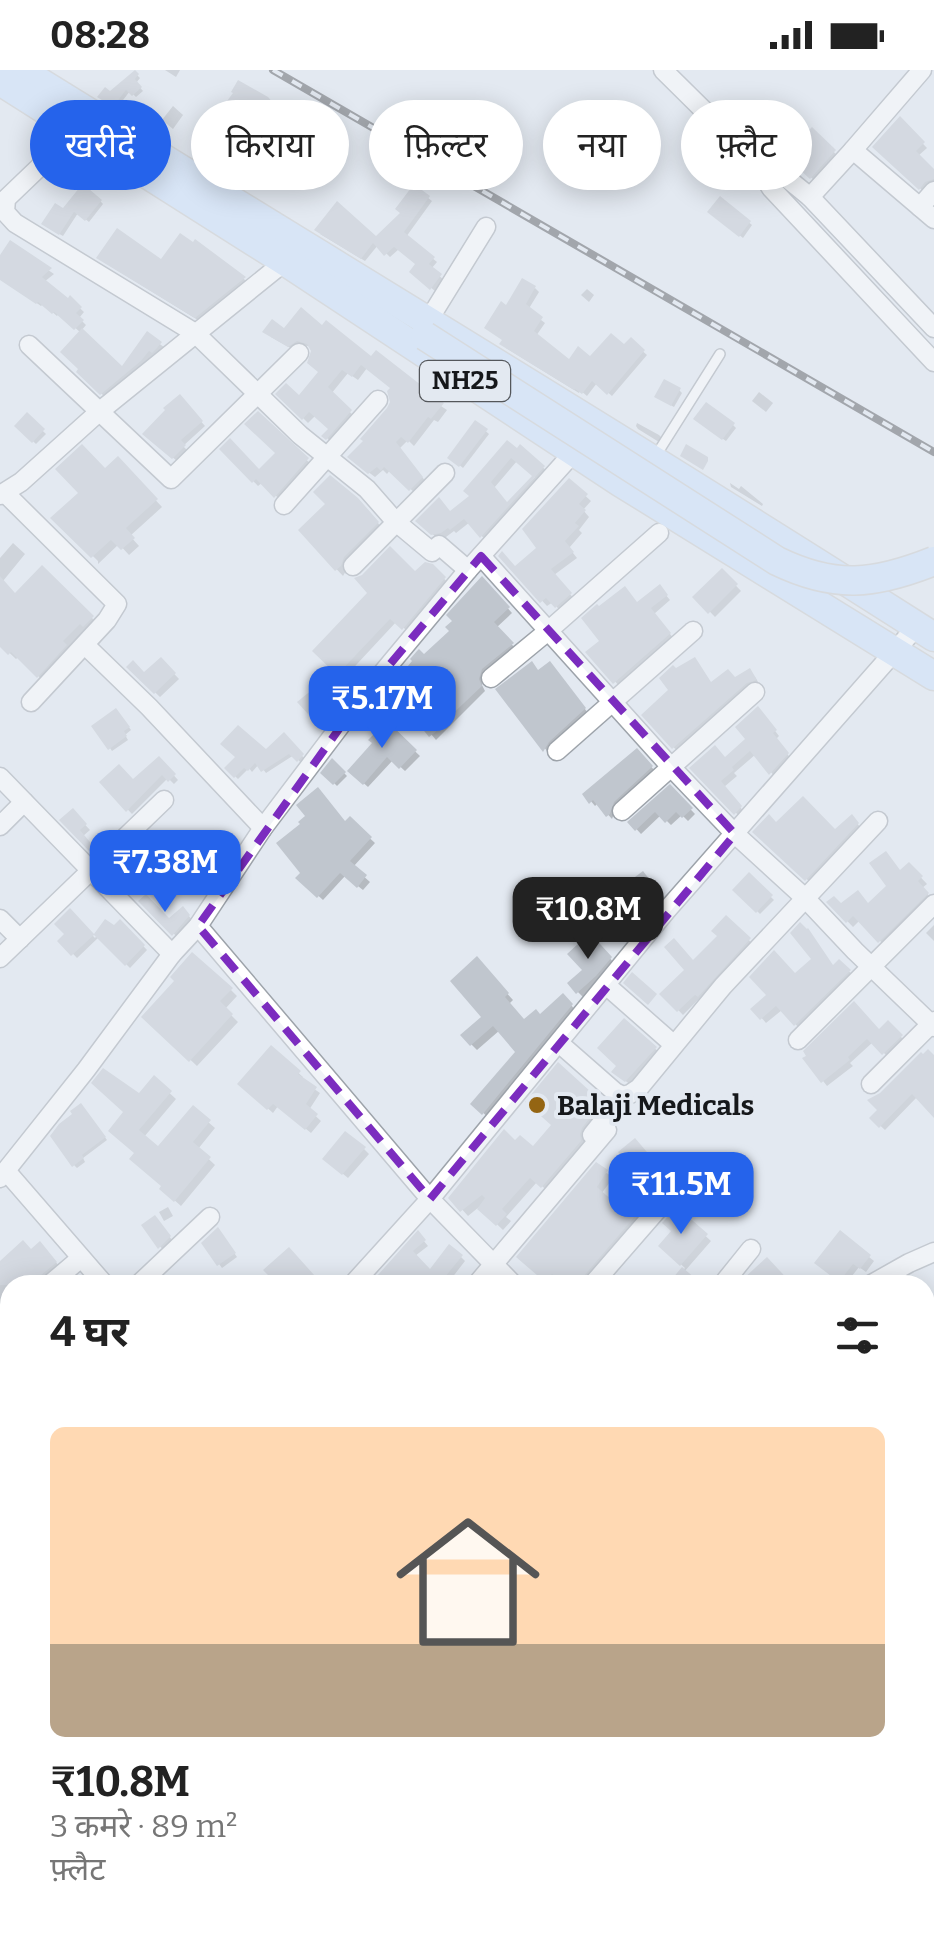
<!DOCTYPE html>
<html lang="hi">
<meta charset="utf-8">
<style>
body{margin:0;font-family:Bitter,"Noto Sans Devanagari",serif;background:#f6f6f6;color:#222;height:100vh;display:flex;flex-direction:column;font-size:38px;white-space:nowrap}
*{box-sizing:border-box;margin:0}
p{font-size:32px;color:#767676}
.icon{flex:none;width:55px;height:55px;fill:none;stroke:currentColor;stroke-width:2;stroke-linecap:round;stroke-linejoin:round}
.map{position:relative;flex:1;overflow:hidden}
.sheet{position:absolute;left:0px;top:1205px;width:935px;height:672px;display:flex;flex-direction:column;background:#fff;border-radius:30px 30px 0 0;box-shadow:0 5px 25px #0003}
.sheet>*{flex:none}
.top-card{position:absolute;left:30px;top:30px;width:875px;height:90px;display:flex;gap:20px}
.price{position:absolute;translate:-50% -85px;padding:0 22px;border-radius:20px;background:#2563eb;color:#fff;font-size:32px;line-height:65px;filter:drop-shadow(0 2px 5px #0008)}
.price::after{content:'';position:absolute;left:50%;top:60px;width:30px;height:22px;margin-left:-15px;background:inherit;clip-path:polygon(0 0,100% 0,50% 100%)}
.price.on{background:#222;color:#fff}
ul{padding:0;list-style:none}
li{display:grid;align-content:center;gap:20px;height:530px;padding:0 50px}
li+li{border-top:2px solid #e0e0e0}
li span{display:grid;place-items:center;height:310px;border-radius:15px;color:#555}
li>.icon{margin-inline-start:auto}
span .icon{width:180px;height:180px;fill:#fffc;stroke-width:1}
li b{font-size:42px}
h2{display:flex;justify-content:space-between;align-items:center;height:120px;padding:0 50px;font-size:42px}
.chip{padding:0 35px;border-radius:45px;background:#fff;box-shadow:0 5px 25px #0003;font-size:35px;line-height:90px}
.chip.on{background:#2563eb;color:#fff}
.status{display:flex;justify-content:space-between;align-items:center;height:70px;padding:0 50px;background:#fff;direction:ltr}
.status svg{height:28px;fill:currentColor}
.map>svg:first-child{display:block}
.shadow{fill:#0003;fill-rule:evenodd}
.building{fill:#c0c6ce;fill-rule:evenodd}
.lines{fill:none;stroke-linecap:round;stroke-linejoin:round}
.lane-casing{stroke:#9da3aa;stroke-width:12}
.street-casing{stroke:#9da3aa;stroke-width:21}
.primary-casing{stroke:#c7c8c8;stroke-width:31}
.lane{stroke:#fff;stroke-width:9}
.street{stroke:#fff;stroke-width:18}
.primary{stroke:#c9e0fd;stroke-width:28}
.rail-casing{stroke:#52555a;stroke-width:8}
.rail{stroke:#e3e9f1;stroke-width:4;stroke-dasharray:11;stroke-linecap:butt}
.primary-bridge-casing{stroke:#c7c8c8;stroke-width:31;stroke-linecap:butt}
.primary-bridge{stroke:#c9e0fd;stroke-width:28}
.marked{fill:none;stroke:#7b2cbf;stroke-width:8;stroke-dasharray:20 12;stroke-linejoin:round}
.poi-dot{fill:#946513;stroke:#e3e9f1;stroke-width:4}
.labels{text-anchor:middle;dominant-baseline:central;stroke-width:8;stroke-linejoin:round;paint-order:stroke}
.shield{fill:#e3e9f1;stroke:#54575b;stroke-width:2.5}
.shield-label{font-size:25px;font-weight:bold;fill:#16181b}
.poi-label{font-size:28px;font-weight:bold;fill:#16181b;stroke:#e3e9f1;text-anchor:start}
</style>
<div class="status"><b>08:28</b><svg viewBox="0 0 49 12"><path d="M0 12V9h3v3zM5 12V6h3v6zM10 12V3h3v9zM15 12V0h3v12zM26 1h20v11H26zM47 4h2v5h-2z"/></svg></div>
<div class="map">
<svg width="934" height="1877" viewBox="0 0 934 1877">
<rect width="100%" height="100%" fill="#e3e9f1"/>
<g class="shadow">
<polygon points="165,0 180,0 176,7"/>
<polygon points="135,3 140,8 136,13 143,21 136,27 130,21 117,38 103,29"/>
<polygon points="266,29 278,41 261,56 240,84 213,63"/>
<polygon points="173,36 183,45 173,59 162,50"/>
<polygon points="900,50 927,78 918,86 934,103 934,113 924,122 876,77"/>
<polygon points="812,61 839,87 816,112 788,86"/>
<polygon points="65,94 82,107 78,114 60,100"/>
<polygon points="85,115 103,134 89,152 78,143 63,166 47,157 64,142"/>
<polygon points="414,117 432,131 406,167 437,192 431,199 444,210 435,221 412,202 418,194 399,179 390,187 378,175 365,191 320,164 376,169 403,144"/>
<polygon points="721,130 752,155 743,168 711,142"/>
<polygon points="196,173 249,213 201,252 104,192 162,192"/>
<polygon points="10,174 54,204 44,212 68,231 70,229 84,242 79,248 86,255 81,261 123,300 148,265 165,278 157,286 154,284 146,296 106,328 79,302 81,263 59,243 57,246 43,234 41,236 0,208 0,189"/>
<polygon points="535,218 539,222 528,240 545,253 536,266 569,292 591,289 624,278 631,271 647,285 612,326 597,313 587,326 580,320 579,323 506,278 507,238"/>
<polygon points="587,219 594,225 589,232 581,225"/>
<polygon points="323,258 447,340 438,352 434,350 414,376 408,370 399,379 427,413 416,424 390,400 387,404 383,400 375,407 355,392 390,339 393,318 367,298 358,310 348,303 331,324 355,347 332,373 325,366 331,360 316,345 308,353 279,324 299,328 321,302 312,277 303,275 294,280 271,267 284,261"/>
<polygon points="679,320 682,323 674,337 660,329"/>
<polygon points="759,322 773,333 766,342 752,331"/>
<polygon points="179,327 205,356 183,376 188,381 177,391 145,364"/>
<polygon points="258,345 312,395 280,430 263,412 258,416 223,379 259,402 278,383"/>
<polygon points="27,346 46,364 36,374 17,356"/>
<polygon points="699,352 733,355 736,358 726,371"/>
<polygon points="476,353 489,364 463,398 450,387"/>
<polygon points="637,353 659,365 662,368 659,372 638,359 636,356"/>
<path d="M521,378L548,402L486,471L470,452L456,463L454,461L446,467L438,469L418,451L451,444ZM517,391L535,407L508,435L494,418Z"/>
<polygon points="118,390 162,437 130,466 139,476 129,485 119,474 98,494 98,491 54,448"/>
<polygon points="569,411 591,431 583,440 589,447 579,460 582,463 569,478 577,488 554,505 575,530 561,542 553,532 547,536 501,486 515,499 540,479"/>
<polygon points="730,413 739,419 741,416 763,434 762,436 731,417"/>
<polygon points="365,438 384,460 350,494 343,506 301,461"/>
<polygon points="13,473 25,484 3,511 15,526 42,498 98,554 88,558 68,579 71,582 44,612 19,586 16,589 0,574 0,488"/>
<polygon points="432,496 449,514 408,562 397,551 344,608 316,581 415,504"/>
<polygon points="722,501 741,521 715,547 696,527"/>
<polygon points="482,509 512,543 496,558 516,579 486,604 482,615 485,621 436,670 407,635 415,628 424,587 452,561"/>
<polygon points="659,517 670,530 654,544 674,569 620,617 589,582 603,571 637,535"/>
<polygon points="161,590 179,609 160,627 129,597 144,606"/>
<polygon points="556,601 591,647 551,686 499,620 539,602"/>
<polygon points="755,607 760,615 679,683 645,646 712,615"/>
<polygon points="338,611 353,629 326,660 300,632"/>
<polygon points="119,644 131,660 125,665 128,670 112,681 110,678"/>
<polygon points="762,644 779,666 776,669 791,689 775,707 756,684 734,703 737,706 724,717 744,742 740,747 693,698 725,690 748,669"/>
<polygon points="383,651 420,686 405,701 393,690 368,717 350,701 375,673"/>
<polygon points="284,666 304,688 301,693 294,685 266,703 259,694 252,702 249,698 238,709 228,699 239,688 266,683"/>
<polygon points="637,681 655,701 617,736 612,749 598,733 595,736 585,724"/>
<polygon points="159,689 178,710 174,714 168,708 132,744 102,712 133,712"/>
<polygon points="333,692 347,706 337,716 324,703"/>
<polygon points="670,718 695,744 688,751 682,745 671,755 661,745 641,764 630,752"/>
<polygon points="73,742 90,760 83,766 96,784 63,750"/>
<polygon points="852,748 862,759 811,813 755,762 776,755 835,762"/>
<polygon points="350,750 375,773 353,797 370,812 363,820 345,806 323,830 299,808"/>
<polygon points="147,770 160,783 153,790 140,777"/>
<polygon points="909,795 927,814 922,818 933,830 885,876 860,850 853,857 830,833 841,836 869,836"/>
<polygon points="749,806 774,830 760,844 736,820"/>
<polygon points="646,807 663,831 653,843 631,813"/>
<polygon points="142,831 169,851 183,839 193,851 178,868"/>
<polygon points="70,842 95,868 106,853 114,859 120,852 147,880 130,898 99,867 77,888 61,871 68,864"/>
<polygon points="726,849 753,874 703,929 701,927 683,945 663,924 720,866"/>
<polygon points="934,855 934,871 926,863"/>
<polygon points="590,866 615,894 601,911 583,927 570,914 585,900"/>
<polygon points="477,890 513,930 509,934 524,952 540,947 563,926 577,942 489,1048 473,1034 518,982 500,960 477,980 471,974 485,947"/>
<polygon points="839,892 854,906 801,960 782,940 766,953 754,939 795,906 834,898"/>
<polygon points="231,920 237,926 225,939 238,952 197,996 145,947"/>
<polygon points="624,951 660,983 631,1015 619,1006"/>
<polygon points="888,954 905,971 888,987 873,972 850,993 853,996 827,1016 806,989 879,962"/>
<polygon points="271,979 303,1007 301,1010 320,1023 309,1040 321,1051 311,1063 278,1036 273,1043 241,1014"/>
<polygon points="934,989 934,1044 918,1026 885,1060 872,1048"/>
<polygon points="559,996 606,1040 587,1064 585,1072 586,1078 549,1122 537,1112 506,1147 511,1151 503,1160 479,1137 468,1146 451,1127 516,1073 533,1080 554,1056"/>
<polygon points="154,1009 176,1029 144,1067 159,1080 193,1039 215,1058 198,1079 215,1095 181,1136 162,1119 164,1116 137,1083 140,1026"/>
<polygon points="81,1036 107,1070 83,1088 85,1092 77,1098 74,1095"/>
<polygon points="635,1071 652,1092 639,1103 621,1082"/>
<polygon points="364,1079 369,1084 348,1108 330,1093"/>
<polygon points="597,1095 613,1108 601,1124 614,1135 629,1118 653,1137 587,1215 568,1215 559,1208 551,1215 525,1193"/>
<polygon points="168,1137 173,1146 164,1151 159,1142"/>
<polygon points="677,1140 711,1171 684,1202 699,1215 670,1215 685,1198 661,1176 674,1161"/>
<polygon points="155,1148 172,1170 163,1180 144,1156"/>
<polygon points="220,1163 237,1187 222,1198 204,1173"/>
<polygon points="418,1164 428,1176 415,1186 430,1202 461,1187 465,1191 448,1213 451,1215 372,1215"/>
<polygon points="31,1181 47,1181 62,1200 46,1215 10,1215 10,1249 0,1238 0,1193"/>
<polygon points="869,1187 874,1191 866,1202 859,1197 845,1215 823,1198"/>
<polygon points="10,1333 10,1356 0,1345 0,1342"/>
<polygon points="0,1443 10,1456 10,1465 0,1473"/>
<polygon points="0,1482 10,1495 10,1506 0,1515"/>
<polygon points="60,1868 109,1868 102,1877 50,1877"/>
<polygon points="148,1868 201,1868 192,1877 159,1877"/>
<polygon points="209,1868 231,1868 236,1872 232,1877 218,1877"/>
<polygon points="419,1868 449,1868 439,1877 429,1877"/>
</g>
<g class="building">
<polygon points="135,0 139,4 135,9 142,17 132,26 126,20 113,37 97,27 105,17 110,21"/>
<polygon points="238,10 268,27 275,35 257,52 234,81 206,59 233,23 231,22"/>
<polygon points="900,46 925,72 916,81 934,99 934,109 925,112 919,120 872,77"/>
<polygon points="812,57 836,80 810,109 785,86"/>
<polygon points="84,112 91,117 89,119 102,130 85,151 74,142 59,165 41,154 55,133 63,138"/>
<polygon points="414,114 430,126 404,162 435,187 429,194 442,204 430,220 409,202 415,194 394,177 384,186 373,173 361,189 314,160 337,131 376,166 400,143 395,139"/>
<polygon points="720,126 751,151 739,167 707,142"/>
<polygon points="117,158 161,189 180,163 193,172 195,169 246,207 195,248 96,188"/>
<polygon points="10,170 52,198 42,207 68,228 70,225 82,237 76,243 84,250 74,260 54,242 52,244 38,232 36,234 0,210 0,185"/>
<polygon points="522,208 536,216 526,234 543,247 534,261 569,289 578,276 590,286 611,263 624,274 631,267 645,280 607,325 592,311 582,324 575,319 574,320 499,274 502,270 484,258 501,231 506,235"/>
<polygon points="301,237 322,255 326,250 371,286 376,280 444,333 431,349 428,347 408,373 401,367 396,372 423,407 409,421 384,397 381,401 377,397 368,404 347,387 363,371 360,369 387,338 390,332 387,321 390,318 361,295 352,307 342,300 328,317 352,340 326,370 321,366 328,359 309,342 302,350 275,324 286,313 299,325 318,302 307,293 311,281 307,274 297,271 288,277 262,262 272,249 284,258"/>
<polygon points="82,258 122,296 147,261 162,272 157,278 152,283 149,281 141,291 100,325 76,302 78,299 60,282"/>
<polygon points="664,309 681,318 671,336 654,327"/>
<polygon points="180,324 203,351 181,370 186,375 172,389 142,364 165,340 163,338"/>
<polygon points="706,332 735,353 722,370 693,349"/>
<polygon points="258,341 309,388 274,428 256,409 252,413 219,379 230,368 259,399 275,383 244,354"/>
<polygon points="27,342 45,359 32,373 14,356"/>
<polygon points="475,350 488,359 459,397 447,388"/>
<path d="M507,370L517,378L520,374L545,396L480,468L464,449L450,460L448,458L441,463L431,465L415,451L439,427L450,441L469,426L463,421ZM511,388L532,406L507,432L491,412Z"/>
<polygon points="82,374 105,398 118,386 158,429 126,458 135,468 121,480 111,470 91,488 50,448 78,423 55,399"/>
<polygon points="686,374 708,387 708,391 703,400 680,386"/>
<polygon points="330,405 358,428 379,452 344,487 341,496 335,501 298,460 325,434 313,422"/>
<polygon points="569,408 588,424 579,434 586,440 575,453 579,456 565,471 574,482 551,499 572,523 555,538 546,528 540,533 498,486 502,481 515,496 536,478 522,459"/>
<polygon points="390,476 415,501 425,492 433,494 446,507 402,560 390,549 337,605 312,581 367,523 354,508 362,505"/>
<polygon points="42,495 94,546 83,557 80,554 63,571 67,575 37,608 11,582 8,585 0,577 0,506 15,523"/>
<polygon points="722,498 738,514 708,544 692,527"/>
<polygon points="482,506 510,537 494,552 514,573 482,599 479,609 482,616 445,651 447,653 429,667 403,635 412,628 394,613 412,591 410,589 417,581 419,579 424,584 449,561 445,557 452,551 446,545"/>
<polygon points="660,514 668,525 651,538 671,563 613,614 585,582 599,571 581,548 597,534 599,536 625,516 637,532"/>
<polygon points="161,587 176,603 154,624 126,597 133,590 144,602"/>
<polygon points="695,587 711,612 728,599 735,607 750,598 757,610 747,613 672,679 641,645 668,620 659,608 673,595 676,598"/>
<polygon points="532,591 538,600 550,591 586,638 549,672 543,682 495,619"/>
<polygon points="333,603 350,623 330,649 320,657 297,632"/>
<polygon points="758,636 777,660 773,663 789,683 769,705 750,681 732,697 734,700 721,711 742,736 734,745 689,698 715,675 725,687 745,669 735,657"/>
<polygon points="116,638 130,657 124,661 127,666 108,680 91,656"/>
<polygon points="383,647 417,680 399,699 387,687 363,715 347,701 372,673 368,670 374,664 370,660"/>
<polygon points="238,655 266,679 284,662 304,684 297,692 289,684 261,702 255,693 248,701 244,698 234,708 224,698 235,687 220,674"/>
<polygon points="637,678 653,696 614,732 610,744 606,747 593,730 589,734 582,724"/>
<polygon points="159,686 176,704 168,712 162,705 126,742 99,712 119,694 133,709"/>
<polygon points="332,688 346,702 333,715 320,703"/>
<polygon points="670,714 693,738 682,748 676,742 665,753 655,742 635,761 627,752"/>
<polygon points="318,717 345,751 350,746 372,767 350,791 367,805 357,818 340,803 317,828 295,808 300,803 276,773 300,754 298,752 305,746 296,735"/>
<polygon points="803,726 835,759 852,744 859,753 805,811 752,762 769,744 776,752"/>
<polygon points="73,738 87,754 80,760 94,777 89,781 59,750"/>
<polygon points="211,762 230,784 221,799 199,772"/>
<polygon points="886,781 900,800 909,792 923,806 918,811 929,823 878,873 853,846 846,853 826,832 834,826 841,833 858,820 868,833 886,816 869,793"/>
<polygon points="643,801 662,826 649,842 627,813"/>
<polygon points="749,802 773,825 756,843 732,820"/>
<polygon points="146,824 169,848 183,836 190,845 172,866 138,831"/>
<polygon points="70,838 94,864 105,849 114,855 120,849 145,875 125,896 94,865 71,886 57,871 64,864 54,854"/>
<polygon points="726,845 751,868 698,927 695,925 677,942 659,924 684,900 664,877 674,868 693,890 717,866 711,861"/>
<polygon points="800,852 807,859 808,858 833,895 839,889 851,900 794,956 776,936 760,950 750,939 766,925 749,907 774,880 795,903 811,889 790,863"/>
<polygon points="590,863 612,887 596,906 576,924 567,913 582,900 567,884"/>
<polygon points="192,882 233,918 220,931 233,944 189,992 141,947 174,911 170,907"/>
<polygon points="477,886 509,923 505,927 524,949 536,939 540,944 563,923 573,934 482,1045 470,1034 515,982 493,956 470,976 460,965 481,947 450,911"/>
<polygon points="632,902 657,924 648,935 623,913"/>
<polygon points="854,931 879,959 888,950 903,965 882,985 867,969 848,987 850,990 821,1013 802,988 806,986 803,981"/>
<polygon points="624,948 657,977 625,1012 611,1002 616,996 597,978"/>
<polygon points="271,975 301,1001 298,1004 317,1017 306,1034 318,1044 305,1060 273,1034 267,1040 237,1014"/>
<polygon points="928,979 934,985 934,1048 912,1024 879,1058 869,1048 877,1040 867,1030 880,1023 921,982 923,984"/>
<polygon points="558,992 602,1032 582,1058 580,1064 581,1071 541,1118 530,1108 502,1139 507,1144 496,1156 477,1139 485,1128 482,1125 460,1142 448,1128 504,1059 515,1070 520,1065 533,1076 551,1055 525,1032"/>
<polygon points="103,998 139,1023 154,1005 172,1021 139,1060 158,1076 193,1035 211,1050 193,1072 211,1087 174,1132 159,1119 161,1116 129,1089 134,1083 108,1061 123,1042 91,1013"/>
<polygon points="81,1033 106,1067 82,1085 84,1088 72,1097 50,1066 59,1054 72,1044 70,1041"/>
<polygon points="345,1061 366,1077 342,1105 322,1089"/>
<polygon points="635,1068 652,1088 634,1102 618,1082"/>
<polygon points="596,1092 608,1100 597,1117 614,1132 629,1115 649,1130 583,1207 580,1215 565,1215 552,1204 545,1212 516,1187"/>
<polygon points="677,1137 708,1164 680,1196 658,1176 671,1161 662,1153"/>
<polygon points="155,1145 171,1166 158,1179 141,1155"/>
<polygon points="218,1157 236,1183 217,1196 201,1173"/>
<polygon points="418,1160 426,1170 413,1181 430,1199 449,1174 463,1185 445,1207 455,1215 429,1215 420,1209 414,1215 369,1215"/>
<polygon points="840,1160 871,1185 860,1199 853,1194 839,1212 814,1193"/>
<polygon points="23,1170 31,1179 40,1171 57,1192 40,1206 37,1215 0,1215 0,1191"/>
<polygon points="289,1177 323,1215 258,1215 269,1206 263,1200"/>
<polygon points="767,1187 793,1215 738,1215 743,1209"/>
<polygon points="682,1197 703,1215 667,1215"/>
</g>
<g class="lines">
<defs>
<polyline id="lane" points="655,387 720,284"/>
<g id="street">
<polyline points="663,0 753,89 771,118 934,292"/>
<polyline points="78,60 6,129 5,142 15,153 195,263 300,365 367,419 396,452 432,482 439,475 468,500"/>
<polyline points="853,80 922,0"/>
<polyline points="753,89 783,105 810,127 934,258"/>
<polyline points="810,127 853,80 934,149"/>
<polyline points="920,137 934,121"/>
<polyline points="428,251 486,157"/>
<polyline points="29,275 171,409 299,283"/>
<polyline points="5,423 117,534 107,550 31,632"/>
<polyline points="0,425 21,412 100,341 293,185"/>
<polyline points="284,435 378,330"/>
<polyline points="481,486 671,697 735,764 805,828 855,881 934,957"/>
<polyline points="353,496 445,403"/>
<polyline points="85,575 149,637 263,758"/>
<polyline points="491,608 548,561 659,463"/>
<polyline points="557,681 693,561"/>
<polyline points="0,707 172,884"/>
<polyline points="622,741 755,622"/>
<polyline points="0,756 24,732"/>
<polyline points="0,849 20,869"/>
<polyline points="198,856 430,1129 352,1215"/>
<polyline points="0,888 164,730"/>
<polyline points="606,915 673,974"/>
<polyline points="798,970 934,834"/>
<polyline points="559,973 615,1022 623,1026 630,1024 639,1018 723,916 878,751"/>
<polyline points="871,1014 934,951"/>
<polyline points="592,1065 623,1026"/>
<polyline points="7,1102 105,1215"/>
<polyline points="0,1108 86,1000 172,884 198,856 263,758 359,631 468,500 574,382"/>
<polyline points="49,1215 81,1188"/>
<polyline points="138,1215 210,1147"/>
<polyline points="476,1215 607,1060"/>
<polyline points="514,1215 430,1129 666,841 917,556"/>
<polyline points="592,1215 684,1109"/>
<polyline points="722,1215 751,1179"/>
<polyline points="870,1215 909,1193 934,1182"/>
<polyline points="0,1368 10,1379"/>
<polyline points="0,1410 10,1400"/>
<polyline points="1,1526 10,1516"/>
<polyline points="925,1582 934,1587"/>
<polyline points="310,1868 321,1877"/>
<polyline points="398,1868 409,1877"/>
<polyline points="547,1868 557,1877"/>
<polyline points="109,1877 117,1868"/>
<polyline points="238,1877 246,1868"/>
<polyline points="352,1877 361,1868"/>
</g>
<g id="primary">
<path d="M20,0C325,189 632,374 934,567"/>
<polyline points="0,11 286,192 620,412 934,606"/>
</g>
</defs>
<use href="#lane" class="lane-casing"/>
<use href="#street" class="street-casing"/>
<use href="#primary" class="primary-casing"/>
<use href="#lane" class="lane"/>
<use href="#street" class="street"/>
<use href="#primary" class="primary"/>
<defs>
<polyline id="rail" points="273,0 934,382"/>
</defs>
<use href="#rail" class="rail-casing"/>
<use href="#rail" class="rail"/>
<defs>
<path id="primary-bridge" d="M425,266L777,491C835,519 874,515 934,491"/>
</defs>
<use href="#primary-bridge" class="primary-bridge-casing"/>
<use href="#primary-bridge" class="primary-bridge"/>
</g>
<path d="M0 0H934V1877H0ZM481,486L735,764L430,1129L198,856L359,631Z" fill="#e3e9f1" fill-opacity=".55" fill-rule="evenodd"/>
<path class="marked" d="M481,486L735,764L430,1129L198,856L359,631Z"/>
<circle class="poi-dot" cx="537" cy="1035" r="10"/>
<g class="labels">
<rect class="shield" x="420" y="291" width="90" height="40" rx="8"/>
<g class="shield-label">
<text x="465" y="311">NH25</text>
</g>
<g class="poi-label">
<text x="557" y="1035">Balaji Medicals</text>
</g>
</g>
</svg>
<b class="price" style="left:382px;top:681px">₹5.17M</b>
<b class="price" style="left:165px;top:845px">₹7.38M</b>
<b class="price on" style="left:588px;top:892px">₹10.8M</b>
<b class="price" style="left:681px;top:1167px">₹11.5M</b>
<div class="top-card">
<a class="chip on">खरीदें</a>
<a class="chip">किराया</a>
<a class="chip">फ़िल्टर</a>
<a class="chip">नया</a>
<a class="chip">फ़्लैट</a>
</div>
<section class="sheet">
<h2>4 घर<svg class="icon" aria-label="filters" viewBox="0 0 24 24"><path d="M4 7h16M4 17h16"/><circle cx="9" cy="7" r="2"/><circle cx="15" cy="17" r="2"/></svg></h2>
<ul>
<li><span style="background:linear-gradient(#ffd9b3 70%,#b9a48a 0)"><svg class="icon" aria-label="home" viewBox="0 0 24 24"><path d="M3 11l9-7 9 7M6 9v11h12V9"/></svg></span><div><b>₹10.8M</b><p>3 कमरे · 89 m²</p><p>फ़्लैट</p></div></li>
</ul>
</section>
</div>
